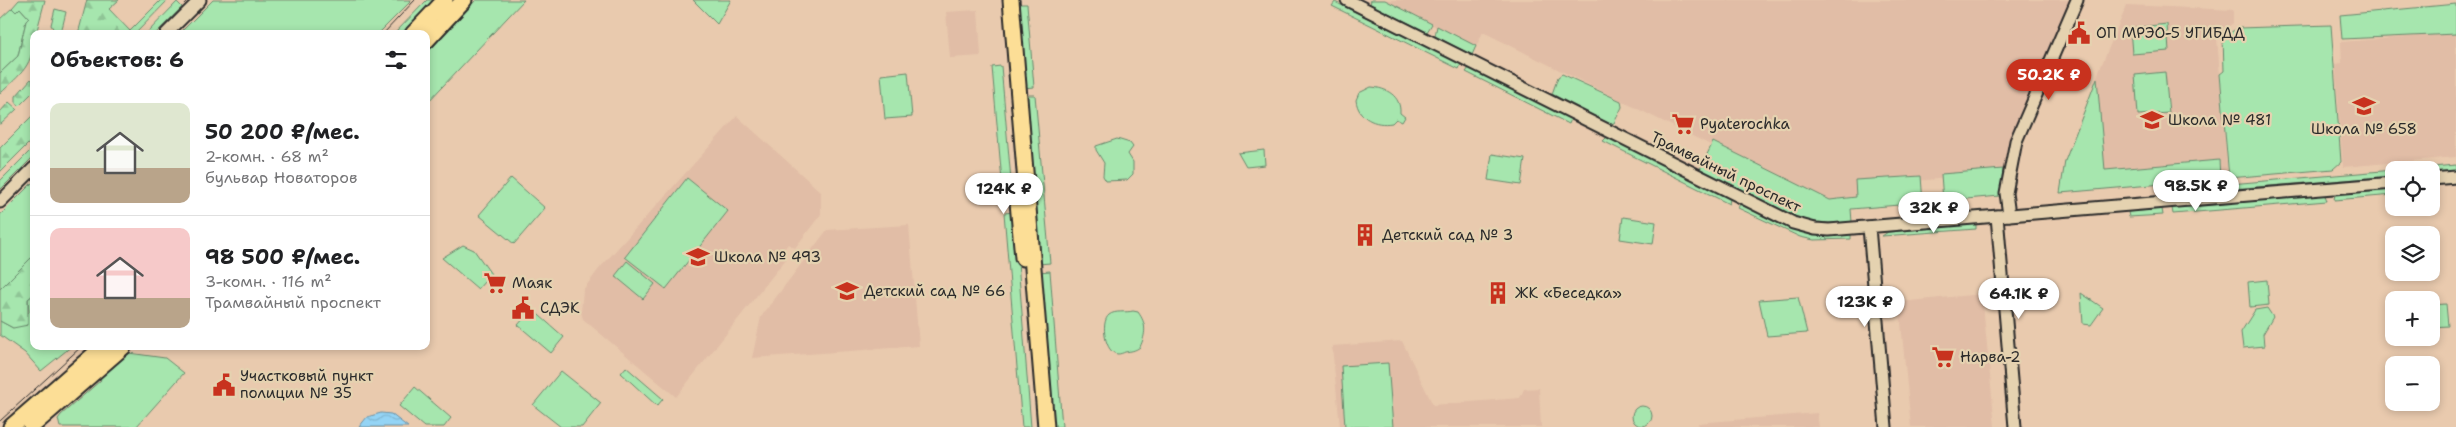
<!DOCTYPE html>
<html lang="ru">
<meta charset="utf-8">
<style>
body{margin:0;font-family:"Shantell Sans",sans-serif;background:#f6f6f6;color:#202124;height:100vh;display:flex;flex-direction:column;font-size:19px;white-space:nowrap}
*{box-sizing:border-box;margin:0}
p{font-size:16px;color:#757577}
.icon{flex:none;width:28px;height:28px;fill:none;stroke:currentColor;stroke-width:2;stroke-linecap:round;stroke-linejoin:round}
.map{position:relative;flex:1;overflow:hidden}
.drawer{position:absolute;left:30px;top:30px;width:400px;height:320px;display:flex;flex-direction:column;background:#fff;border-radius:10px;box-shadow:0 2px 8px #0003}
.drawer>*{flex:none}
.buttons{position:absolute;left:2385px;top:161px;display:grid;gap:10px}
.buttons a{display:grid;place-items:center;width:55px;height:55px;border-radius:10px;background:#fff;box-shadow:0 2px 8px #0003;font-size:25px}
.price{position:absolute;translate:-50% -42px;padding:0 11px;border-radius:18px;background:#fff;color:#222;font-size:16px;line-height:32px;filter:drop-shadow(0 1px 2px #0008)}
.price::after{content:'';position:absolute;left:50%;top:30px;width:15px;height:11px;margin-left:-8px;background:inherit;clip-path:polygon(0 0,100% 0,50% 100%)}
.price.selected{background:#c8321e;color:#fff}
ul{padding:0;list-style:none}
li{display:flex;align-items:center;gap:15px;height:125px;padding:0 20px}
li+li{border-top:1px solid #e0e0e0}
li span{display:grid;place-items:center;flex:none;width:140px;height:100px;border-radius:10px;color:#555}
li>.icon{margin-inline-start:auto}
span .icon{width:60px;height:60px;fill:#fffc;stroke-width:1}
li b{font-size:21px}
h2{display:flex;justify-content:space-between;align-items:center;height:60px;padding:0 20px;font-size:21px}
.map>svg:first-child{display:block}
.built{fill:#e1bda6}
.green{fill:#a6e6ae;stroke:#68886c}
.forest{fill:url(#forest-firs);stroke:#68886c}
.water{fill:url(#water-waves);stroke:#6a90a4}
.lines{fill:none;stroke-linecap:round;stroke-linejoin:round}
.minor-casing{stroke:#2b2b2b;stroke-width:15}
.major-casing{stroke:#2b2b2b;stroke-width:19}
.minor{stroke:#e5d2b0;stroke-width:11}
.major{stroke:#fcde96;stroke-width:15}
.tram{stroke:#2b2b2b;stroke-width:1}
.labels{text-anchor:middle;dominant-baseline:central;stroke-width:4.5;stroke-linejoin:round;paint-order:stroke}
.poi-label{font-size:15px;fill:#2b2b2b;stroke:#e5d2b0;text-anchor:start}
.street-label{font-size:15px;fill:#2b2b2b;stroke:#e5d2b0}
</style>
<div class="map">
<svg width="2456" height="427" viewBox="0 0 2456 427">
<defs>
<pattern id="forest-firs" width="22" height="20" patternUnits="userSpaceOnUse" patternTransform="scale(1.25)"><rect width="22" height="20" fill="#a6e6ae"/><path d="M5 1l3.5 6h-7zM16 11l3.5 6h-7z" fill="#8fc596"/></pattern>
<pattern id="water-waves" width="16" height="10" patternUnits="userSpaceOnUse" patternTransform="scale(1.25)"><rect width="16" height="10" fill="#94d4f5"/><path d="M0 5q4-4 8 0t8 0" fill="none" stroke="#80b6d2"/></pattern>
</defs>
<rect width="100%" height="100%" fill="#e9caae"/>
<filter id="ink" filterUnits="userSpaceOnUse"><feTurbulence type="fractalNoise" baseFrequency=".02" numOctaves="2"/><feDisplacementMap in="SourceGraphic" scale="10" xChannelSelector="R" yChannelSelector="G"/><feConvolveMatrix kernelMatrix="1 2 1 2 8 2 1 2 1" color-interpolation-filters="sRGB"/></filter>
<g filter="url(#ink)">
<g class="built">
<polygon points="1384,0 2072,0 2005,173 1859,186 1860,201 1829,204 1483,32 1476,47"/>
<polygon points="2127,5 2233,10 2233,23 2217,37 2228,179 2060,193 2065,161 2099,71"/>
<polygon points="978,10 981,56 950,58 946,12"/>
<polygon points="2456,33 2456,157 2343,167 2335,64 2342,63 2341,42"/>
<polygon points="737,116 821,192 821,214 795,248 788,244 784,249 786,259 676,397 583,319 581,312 583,290 599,269"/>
<polygon points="909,225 919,346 752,358 761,317 827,230"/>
<polygon points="1982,294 1995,427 1911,427 1899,302"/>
<polygon points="1402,341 1433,405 1520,398 1524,389 1539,388 1541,427 1340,427 1332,346"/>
<polygon points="1817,413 1819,427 1699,427 1698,423"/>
</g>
<g class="green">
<polygon points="161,0 168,0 135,34 127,34"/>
<polygon points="213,0 412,0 378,34 179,34"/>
<polygon points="427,0 436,0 403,34 394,34"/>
<polygon points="476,0 524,0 426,104 426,52"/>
<polygon points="693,0 731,0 717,24"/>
<polygon points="1371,0 1385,0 1432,24 1427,32 1370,4"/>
<polygon points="177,2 182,7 155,34 146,34"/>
<polygon points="1335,2 1461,64 1459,69 1332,6"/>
<polygon points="1016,4 1027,4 1034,87 1023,88"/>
<polygon points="2456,4 2456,34 2342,39 2340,15"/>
<polygon points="12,8 16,12 20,8 29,18 26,21 18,56 0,73 0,19"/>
<polygon points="2167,24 2169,51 2132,54 2130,28"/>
<polygon points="2331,25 2341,162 2333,169 2229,178 2220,74 2224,71 2223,36 2239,28"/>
<polygon points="1437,26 1476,46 1472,55 1435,36"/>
<polygon points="1001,66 1013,203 1004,204 992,67"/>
<polygon points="1469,68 1571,119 1569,124 1466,72"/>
<polygon points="908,72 912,117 885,119 881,75"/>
<polygon points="2165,72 2169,113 2138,115 2135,75"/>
<polygon points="1562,74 1621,101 1622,107 1614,123 1610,124 1552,94 1558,77"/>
<polygon points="2097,78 2105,170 2219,160 2220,179 2060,193 2065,161"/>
<path d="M1371,87C1387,88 1401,96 1400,113L1405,117L1402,122L1396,119L1392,123C1375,126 1358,118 1356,100L1359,93Z"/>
<polygon points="1024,95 1035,95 1050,263 1039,264"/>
<polygon points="1607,137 1730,199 1729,204 1603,141"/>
<polygon points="1117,139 1130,143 1133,147 1128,154 1133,162 1133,174 1127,180 1106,181 1103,176 1104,163 1096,150 1096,146"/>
<polygon points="1713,142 1830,200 1856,197 1855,180 1921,176 1923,203 1851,209 1852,222 1830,223 1805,221 1700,169"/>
<polygon points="34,147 34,156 0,190 0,181"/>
<polygon points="1264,150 1265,165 1246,167 1238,153"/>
<polygon points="1492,154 1525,159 1521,185 1488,180"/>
<polygon points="2456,165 2456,171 2431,173 2431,170 2395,170"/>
<polygon points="2003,169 2000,196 1943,201 1941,174"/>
<polygon points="2394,170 2394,176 2231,189 2230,184"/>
<polygon points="511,178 545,208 514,244 479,215"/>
<polygon points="687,178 728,211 666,289 625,257"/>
<polygon points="34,181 34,255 0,289 0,215"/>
<polygon points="2221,184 2220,191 2165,195 2165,189"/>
<polygon points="2394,189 2394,195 2334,200 2335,194"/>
<polygon points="2325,195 2327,201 2173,214 2172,208"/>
<path d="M1740,204C1784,226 1800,239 1851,234V239L1814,240L1800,237L1738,208Z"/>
<polygon points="2162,209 2163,215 2129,217 2128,212"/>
<polygon points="1014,212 1031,427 1022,427 1004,213"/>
<polygon points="1623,217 1656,222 1653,244 1620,239"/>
<polygon points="1976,224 1976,229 1882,236 1888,232"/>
<polygon points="463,245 474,250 491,274 478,289 442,258"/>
<polygon points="627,261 655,284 643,299 615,276"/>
<polygon points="1050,271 1062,427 1052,427 1039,272"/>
<polygon points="2267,280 2269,305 2250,307 2248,282"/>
<polygon points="2081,293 2103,308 2091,325 2083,324"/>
<polygon points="34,294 34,346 72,346 41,371 25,353 0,335 0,321 13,328 29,312 28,299"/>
<polygon points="1798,297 1807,333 1767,336 1759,300"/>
<polygon points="2446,304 2448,326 2431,327 2431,305"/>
<polygon points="2267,308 2273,317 2263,334 2264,346 2243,348 2241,332 2255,310"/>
<polygon points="532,309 564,337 551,353 518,325"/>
<path d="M1133,311L1138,312C1147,324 1146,334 1140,347C1135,351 1131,351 1125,352C1123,353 1120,354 1118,354C1105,354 1100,322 1109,315C1115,310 1126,313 1133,311Z"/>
<polygon points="129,353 165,358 184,373 136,427 60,427 58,419 61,415 101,380 99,377 123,355"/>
<polygon points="1388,363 1393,427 1345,427 1341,366"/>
<polygon points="626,367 663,399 657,406 621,373"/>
<polygon points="561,371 601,403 582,427 561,427 533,405"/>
<polygon points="415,387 451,418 444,427 424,427 399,406"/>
<circle cx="1642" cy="416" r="10"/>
</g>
<g class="forest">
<path d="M19,0H45L36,34H34C34,66 21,73 0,94V73L18,56L26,21L29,18L20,8L16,12L12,8Z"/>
<polygon points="87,0 119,0 109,9 130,31 127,34 78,34"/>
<polygon points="55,9 66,12 61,33 55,32 51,25"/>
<polygon points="31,79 34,82 34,91 19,106 16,102 16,96"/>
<polygon points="9,102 17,109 0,125 0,112"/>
<polygon points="34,114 34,138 0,172 0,148"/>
<polygon points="34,255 34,294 28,299 28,325 13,328 0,321 0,289"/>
</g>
<polygon class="water" points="381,413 391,414 408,427 359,427 367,417"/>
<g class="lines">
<defs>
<g id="minor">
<polyline points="1347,0 1793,223 1815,229 1829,230 2394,183"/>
<polyline points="166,34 200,0"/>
<polyline points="2431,179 2456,177"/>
<polyline points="0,202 34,168"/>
<polyline points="2009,215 2006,193 2016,141 2077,0"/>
<polyline points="1997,216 2015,427"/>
<polyline points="1869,227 1886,427"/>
</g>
<g id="major">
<polyline points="1011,0 1046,427"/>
<polyline points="413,34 445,0"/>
<polyline points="426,41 464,0"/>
<polyline points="1017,191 1023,258"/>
<polyline points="11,427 104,346"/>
<polyline points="31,427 124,346"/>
</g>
</defs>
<use href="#minor" class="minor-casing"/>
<use href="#major" class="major-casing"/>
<use href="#minor" class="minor"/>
<use href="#major" class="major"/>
<g class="tram">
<polyline points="383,34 415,0"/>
<polyline points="0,421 82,346"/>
</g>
</g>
</g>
<defs>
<symbol id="civic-bare" viewBox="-9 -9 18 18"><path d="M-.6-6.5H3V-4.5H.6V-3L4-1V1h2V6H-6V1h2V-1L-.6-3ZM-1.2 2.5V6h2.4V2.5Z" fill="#c8321e" stroke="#e5d2b0" stroke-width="2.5" paint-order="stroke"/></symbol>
<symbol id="school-bare" viewBox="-9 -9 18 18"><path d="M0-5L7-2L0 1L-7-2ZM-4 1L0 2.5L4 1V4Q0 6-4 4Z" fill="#c8321e" stroke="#e5d2b0" stroke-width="2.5" paint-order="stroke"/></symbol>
<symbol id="supermarket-bare" viewBox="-9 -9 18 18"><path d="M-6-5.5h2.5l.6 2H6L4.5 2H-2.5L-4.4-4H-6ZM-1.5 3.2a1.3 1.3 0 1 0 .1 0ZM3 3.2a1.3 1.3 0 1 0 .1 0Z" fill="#c8321e" stroke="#e5d2b0" stroke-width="2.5" paint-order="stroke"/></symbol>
<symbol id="building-bare" viewBox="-9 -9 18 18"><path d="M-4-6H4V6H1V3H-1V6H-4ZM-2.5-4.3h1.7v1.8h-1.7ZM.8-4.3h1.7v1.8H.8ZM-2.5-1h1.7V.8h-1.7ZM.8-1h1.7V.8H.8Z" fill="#c8321e" stroke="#e5d2b0" stroke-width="2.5" paint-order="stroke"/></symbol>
</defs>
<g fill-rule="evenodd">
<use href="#civic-bare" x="2063" y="17" width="32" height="32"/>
<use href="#school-bare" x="2348" y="90" width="32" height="32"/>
<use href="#school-bare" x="2136" y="104" width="32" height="32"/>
<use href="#supermarket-bare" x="1667" y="108" width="32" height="32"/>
<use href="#building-bare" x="1349" y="219" width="32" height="32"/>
<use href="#school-bare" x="682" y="241" width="32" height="32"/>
<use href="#supermarket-bare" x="479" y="267" width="32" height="32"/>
<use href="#school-bare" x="831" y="275" width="32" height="32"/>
<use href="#building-bare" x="1482" y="277" width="32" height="32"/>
<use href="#civic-bare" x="507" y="292" width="32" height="32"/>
<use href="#supermarket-bare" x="1927" y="341" width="32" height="32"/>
<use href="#civic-bare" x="208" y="369" width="32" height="32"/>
</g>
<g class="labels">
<g class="poi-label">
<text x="2096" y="33">ОП МРЭО-5 УГИБДД</text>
<text x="2168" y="120">Школа № 481</text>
<text x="1700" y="124">Pyaterochka</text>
<text x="2364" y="129" text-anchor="middle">Школа № 658</text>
<text x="1382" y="235">Детский сад № 3</text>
<text x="714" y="257">Школа № 493</text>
<text x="512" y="283">Маяк</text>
<text x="864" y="291">Детский сад № 66</text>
<text x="1515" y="293">ЖК «Беседка»</text>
<text x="540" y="308">СДЭК</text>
<text x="1960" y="357">Нарва-2</text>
<text x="240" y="376">Участковый пункт<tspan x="240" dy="17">полиции № 35</tspan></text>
</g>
<g class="street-label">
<text transform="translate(1726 172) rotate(26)">Трамвайный проспект</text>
</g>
</g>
</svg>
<div class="buttons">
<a><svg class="icon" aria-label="locate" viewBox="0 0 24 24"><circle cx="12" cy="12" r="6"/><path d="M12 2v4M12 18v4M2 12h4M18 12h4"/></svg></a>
<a><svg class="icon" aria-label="layers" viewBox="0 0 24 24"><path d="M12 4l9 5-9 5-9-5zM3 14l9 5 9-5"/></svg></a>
<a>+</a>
<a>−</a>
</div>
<b class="price selected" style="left:2049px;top:101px">50.2K ₽</b>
<b class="price" style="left:2196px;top:212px">98.5K ₽</b>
<b class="price" style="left:1004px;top:215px">124K ₽</b>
<b class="price" style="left:1934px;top:234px">32K ₽</b>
<b class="price" style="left:2019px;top:320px">64.1K ₽</b>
<b class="price" style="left:1865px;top:328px">123K ₽</b>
<section class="drawer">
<h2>Объектов: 6<svg class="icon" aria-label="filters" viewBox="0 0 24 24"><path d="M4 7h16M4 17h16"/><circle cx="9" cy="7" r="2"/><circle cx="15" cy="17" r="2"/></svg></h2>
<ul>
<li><span style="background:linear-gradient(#dfe7d0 65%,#b9a48a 0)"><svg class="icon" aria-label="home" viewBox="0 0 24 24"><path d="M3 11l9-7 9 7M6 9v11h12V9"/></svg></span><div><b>50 200 ₽/мес.</b><p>2-комн. · 68 m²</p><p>бульвар Новаторов</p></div></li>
<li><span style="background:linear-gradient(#f6c9c9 70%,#b9a48a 0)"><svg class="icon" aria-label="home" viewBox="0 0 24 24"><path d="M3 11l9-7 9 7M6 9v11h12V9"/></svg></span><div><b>98 500 ₽/мес.</b><p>3-комн. · 116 m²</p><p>Трамвайный проспект</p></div></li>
</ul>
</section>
</div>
